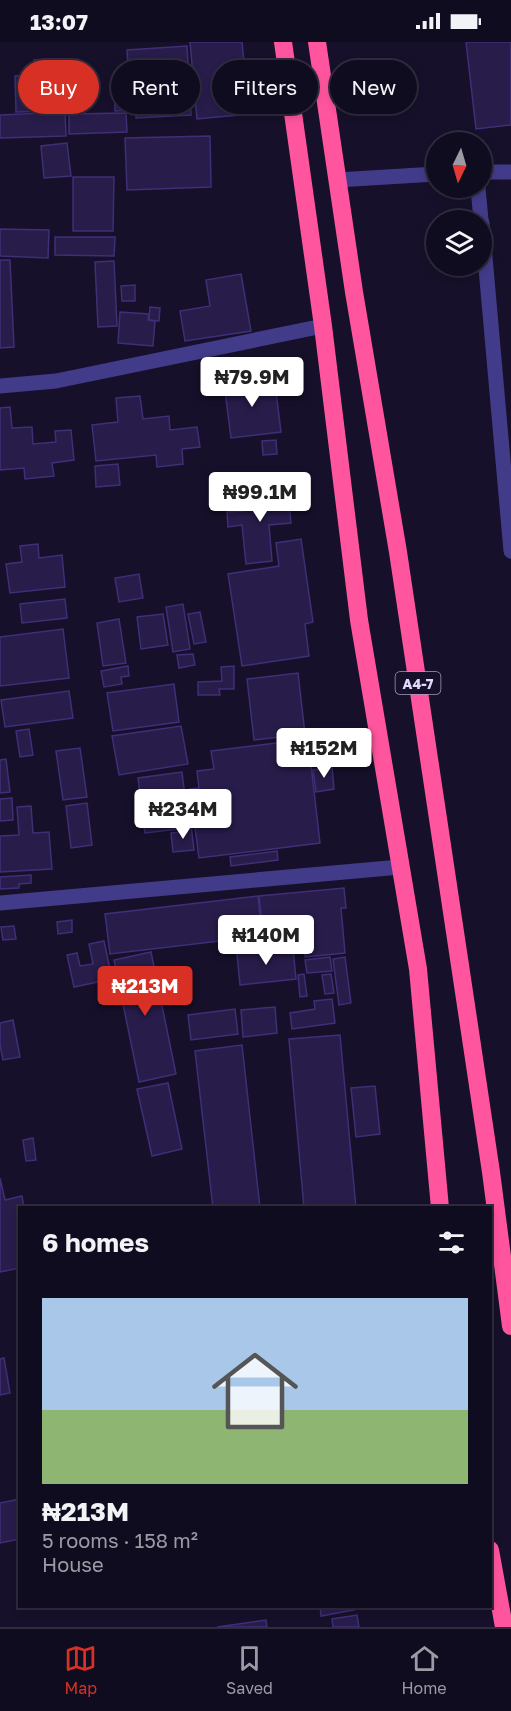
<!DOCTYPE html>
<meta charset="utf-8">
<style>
body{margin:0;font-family:"Golos Text",sans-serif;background:#1e1a2d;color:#f1f3f6;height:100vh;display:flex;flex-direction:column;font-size:22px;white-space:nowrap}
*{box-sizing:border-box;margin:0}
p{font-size:20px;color:#9c9ba5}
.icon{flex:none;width:33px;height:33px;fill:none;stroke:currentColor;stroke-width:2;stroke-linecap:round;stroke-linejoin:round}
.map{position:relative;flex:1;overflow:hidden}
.details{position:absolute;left:18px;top:1164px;width:474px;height:402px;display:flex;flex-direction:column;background:#100c20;border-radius:0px;box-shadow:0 3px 9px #0003,0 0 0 2px #302c3e}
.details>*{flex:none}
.banner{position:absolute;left:18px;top:18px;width:476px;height:54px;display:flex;gap:12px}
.needle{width:39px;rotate:185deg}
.fabs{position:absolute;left:426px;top:90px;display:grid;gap:12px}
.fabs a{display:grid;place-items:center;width:66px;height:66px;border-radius:50%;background:#100c20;box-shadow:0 3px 9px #0003,0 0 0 2px #302c3e;font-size:30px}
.price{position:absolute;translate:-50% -51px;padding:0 14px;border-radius:6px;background:#fff;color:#222;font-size:20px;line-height:39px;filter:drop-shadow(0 2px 3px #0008)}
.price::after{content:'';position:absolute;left:50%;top:36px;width:18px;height:14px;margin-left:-9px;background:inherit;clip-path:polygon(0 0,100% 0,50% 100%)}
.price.current{background:#d93025;color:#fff}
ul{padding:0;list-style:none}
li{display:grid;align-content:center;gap:12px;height:318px;padding:0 24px}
li span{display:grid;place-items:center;height:186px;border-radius:0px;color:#555}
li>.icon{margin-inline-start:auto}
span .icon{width:108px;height:108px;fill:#fffc;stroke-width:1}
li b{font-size:26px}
h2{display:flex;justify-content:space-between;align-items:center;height:72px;padding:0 24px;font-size:26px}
.chip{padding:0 21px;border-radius:27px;background:#100c20;box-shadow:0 3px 9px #0003,0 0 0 2px #302c3e;font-size:21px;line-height:54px}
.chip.current{background:#d93025;color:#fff}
.status{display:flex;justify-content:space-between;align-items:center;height:42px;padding:0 30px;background:#100c20;direction:ltr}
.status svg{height:16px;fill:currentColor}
.menu{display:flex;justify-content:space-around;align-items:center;height:84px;border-top:2px solid #302c3e;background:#100c20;font-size:16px;color:#9c9ba5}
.menu a{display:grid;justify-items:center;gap:3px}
.menu .current{color:#d93025}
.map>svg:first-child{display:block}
.building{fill:#281c4b;stroke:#402e77;stroke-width:1.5}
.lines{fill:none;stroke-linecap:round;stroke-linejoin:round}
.minor{stroke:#423b89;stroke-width:15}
.highway{stroke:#ff559e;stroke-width:18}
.labels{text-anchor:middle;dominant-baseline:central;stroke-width:4.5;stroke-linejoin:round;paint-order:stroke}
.shield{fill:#16102a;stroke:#a39dbf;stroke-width:1.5}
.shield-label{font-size:14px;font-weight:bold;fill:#e0daff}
</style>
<div class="status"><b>13:07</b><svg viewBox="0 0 49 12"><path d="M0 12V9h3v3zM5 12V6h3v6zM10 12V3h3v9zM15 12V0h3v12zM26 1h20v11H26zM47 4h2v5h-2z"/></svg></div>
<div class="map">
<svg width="511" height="1585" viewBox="0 0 511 1585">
<rect width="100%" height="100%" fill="#16102a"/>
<g class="building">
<polygon points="190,0 242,0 249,72 197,77"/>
<polygon points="466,0 511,0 511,83 476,87"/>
<polygon points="187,4 191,73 136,76 136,68 115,69 114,42 129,41 127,8"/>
<polygon points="62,17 63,31 85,31 86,68 16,70 15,34 34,33 34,18"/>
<polygon points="65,70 66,94 0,96 0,73"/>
<polygon points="126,71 127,90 69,92 69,72"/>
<polygon points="210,94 211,145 127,148 125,96"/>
<polygon points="67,101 71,134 44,136 41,104"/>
<polygon points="73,135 114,135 113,189 73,189"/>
<polygon points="0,187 49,188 48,216 0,214"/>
<polygon points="55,195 115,195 114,214 55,213"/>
<polygon points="0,218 10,218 14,305 0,306"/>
<polygon points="114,219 117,284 98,285 95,220"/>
<polygon points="241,232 251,289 185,299 180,269 210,264 206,238"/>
<polygon points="135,243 135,259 122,259 121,244"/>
<polygon points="150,265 160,266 159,279 149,278"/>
<polygon points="120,270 149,272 148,278 155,279 153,304 118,301"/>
<polygon points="262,336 264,343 275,342 281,390 231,396 224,341"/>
<polygon points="140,354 143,377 169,374 170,388 197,385 200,405 182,407 183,422 157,425 156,413 96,419 92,383 118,380 116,356"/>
<polygon points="10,365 12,386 32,385 33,402 56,400 55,389 71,388 74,418 52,421 54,434 25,437 24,426 0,428 0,366"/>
<polygon points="276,398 277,412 263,413 262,399"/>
<polygon points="118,422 120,443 96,445 95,424"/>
<polygon points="265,447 266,455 288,453 291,481 269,483 272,519 246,522 242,483 228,485 227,470 243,469 241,450"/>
<polygon points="301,497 313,580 305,582 309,614 242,624 228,532 279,524 276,501"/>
<polygon points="38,502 39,516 62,513 65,545 10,551 6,522 22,520 20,504"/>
<polygon points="139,532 143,556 119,560 115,536"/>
<polygon points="65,557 67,576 22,581 20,562"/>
<polygon points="183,562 190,607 173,610 166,565"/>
<polygon points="200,570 206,600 194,602 188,572"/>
<polygon points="163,572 168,603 141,607 137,575"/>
<polygon points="119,577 126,621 103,624 97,581"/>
<polygon points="63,587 69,636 0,644 0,595"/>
<polygon points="193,612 195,623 179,626 177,613"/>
<polygon points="128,624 129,634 121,635 122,642 104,645 101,629"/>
<polygon points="234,624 234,647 219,647 220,653 198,653 198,640 222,639 221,625"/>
<polygon points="298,631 305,692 254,698 247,637"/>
<polygon points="174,642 179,680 113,689 107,651"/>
<polygon points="69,649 73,676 5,685 1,658"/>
<polygon points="181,684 188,722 119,733 112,694"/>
<polygon points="29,687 33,713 20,715 16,689"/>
<polygon points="308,697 320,801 199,816 190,747 199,746 197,729 214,727 211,709"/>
<polygon points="80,706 87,755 63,758 56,709"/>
<polygon points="6,717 10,750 0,751 0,718"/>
<polygon points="332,725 334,747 316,750 313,728"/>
<polygon points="182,730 187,772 177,774 178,787 145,791 138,736"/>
<polygon points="12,756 13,778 0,779 0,757"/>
<polygon points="87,761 92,803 71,806 66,764"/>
<polygon points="31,764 33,791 49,790 52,827 0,830 0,794 19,793 17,765"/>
<polygon points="191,783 194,808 173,810 171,791 180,790 180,784"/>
<polygon points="277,809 278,818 231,824 230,815"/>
<polygon points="31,833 31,841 19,842 19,846 0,847 0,835"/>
<polygon points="344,846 346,866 341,866 345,911 305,915 304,901 284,903 281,879 262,881 259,854"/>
<polygon points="258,854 262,894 110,912 105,872"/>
<polygon points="72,878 72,890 58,892 57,880"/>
<polygon points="14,884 16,897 3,898 1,885"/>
<polygon points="104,899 112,937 74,945 67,913 77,911 80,924 93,922 89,902"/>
<polygon points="293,906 296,937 240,943 237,912"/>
<polygon points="151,910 176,1032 139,1040 114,918"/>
<polygon points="330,915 332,929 307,931 305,918"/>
<polygon points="345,915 351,961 339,963 333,917"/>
<polygon points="304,932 307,954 300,955 298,933"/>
<polygon points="331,932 334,951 325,952 322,933"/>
<polygon points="332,957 335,981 292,987 290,971 315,967 314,959"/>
<polygon points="275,965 277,991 243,995 241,968"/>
<polygon points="235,967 238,992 191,998 188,973"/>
<polygon points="13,978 20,1015 3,1018 0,1003 0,981"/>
<polygon points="340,993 356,1166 304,1166 289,997"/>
<polygon points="242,1003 260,1166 213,1166 195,1009"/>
<polygon points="168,1041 182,1107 152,1114 137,1047"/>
<polygon points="375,1044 380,1092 356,1095 351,1046"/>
<polygon points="33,1096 36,1118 26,1119 23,1098"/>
<polygon points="0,1136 5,1158 22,1154 24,1166 20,1166 20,1226 0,1230"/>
<polygon points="4,1316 10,1351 0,1353 0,1317"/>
<polygon points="20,1457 20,1497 0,1501 0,1461"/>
<polygon points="320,1564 358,1564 359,1567 321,1574"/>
<polygon points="357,1573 359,1585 333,1585 332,1577"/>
<polygon points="266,1578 267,1585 217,1585"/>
</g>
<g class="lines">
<g class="minor">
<polyline points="482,130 511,130"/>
<polyline points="337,138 436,132"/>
<polyline points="478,146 481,178"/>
<polyline points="482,181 511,509"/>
<polyline points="0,344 56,339 323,284"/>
<polyline points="0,861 400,825"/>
</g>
<g class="highway">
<polyline points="283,0 323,284 359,578 418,927 440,1166"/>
<polyline points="317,0 354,250 398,510 491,1130 511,1284"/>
<polyline points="490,1508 504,1585"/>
</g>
</g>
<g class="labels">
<rect class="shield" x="395.5" y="630" width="45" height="22" rx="4.5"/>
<g class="shield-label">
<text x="418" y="641">A4-7</text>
</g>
</g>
</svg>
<div class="fabs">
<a><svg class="needle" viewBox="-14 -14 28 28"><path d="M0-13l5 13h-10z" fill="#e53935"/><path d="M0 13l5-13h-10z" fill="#9c9ba5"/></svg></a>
<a><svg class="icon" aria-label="layers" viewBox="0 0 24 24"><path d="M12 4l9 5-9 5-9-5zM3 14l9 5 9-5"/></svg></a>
</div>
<b class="price" style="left:252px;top:366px">₦79.9M</b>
<b class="price" style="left:260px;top:481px">₦99.1M</b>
<b class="price" style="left:324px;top:737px">₦152M</b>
<b class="price" style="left:183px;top:798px">₦234M</b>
<b class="price" style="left:266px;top:924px">₦140M</b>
<b class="price current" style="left:145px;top:975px">₦213M</b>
<div class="banner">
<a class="chip current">Buy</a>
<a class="chip">Rent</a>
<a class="chip">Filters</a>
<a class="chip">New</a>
</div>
<section class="details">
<h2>6 homes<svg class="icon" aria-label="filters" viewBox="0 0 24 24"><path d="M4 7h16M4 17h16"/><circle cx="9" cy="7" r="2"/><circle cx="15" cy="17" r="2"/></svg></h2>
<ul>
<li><span style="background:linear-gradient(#a9c7e8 60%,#8fb573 0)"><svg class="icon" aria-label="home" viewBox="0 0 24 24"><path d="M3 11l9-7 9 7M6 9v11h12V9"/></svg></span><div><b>₦213M</b><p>5 rooms · 158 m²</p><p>House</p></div></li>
</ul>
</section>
</div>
<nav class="menu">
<a class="current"><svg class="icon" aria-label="map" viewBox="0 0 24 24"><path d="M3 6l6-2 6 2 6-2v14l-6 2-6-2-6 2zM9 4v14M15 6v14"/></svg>Map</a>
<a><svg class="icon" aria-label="saved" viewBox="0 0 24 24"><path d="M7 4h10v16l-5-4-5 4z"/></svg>Saved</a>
<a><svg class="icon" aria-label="home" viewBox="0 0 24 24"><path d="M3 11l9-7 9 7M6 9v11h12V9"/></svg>Home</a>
</nav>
